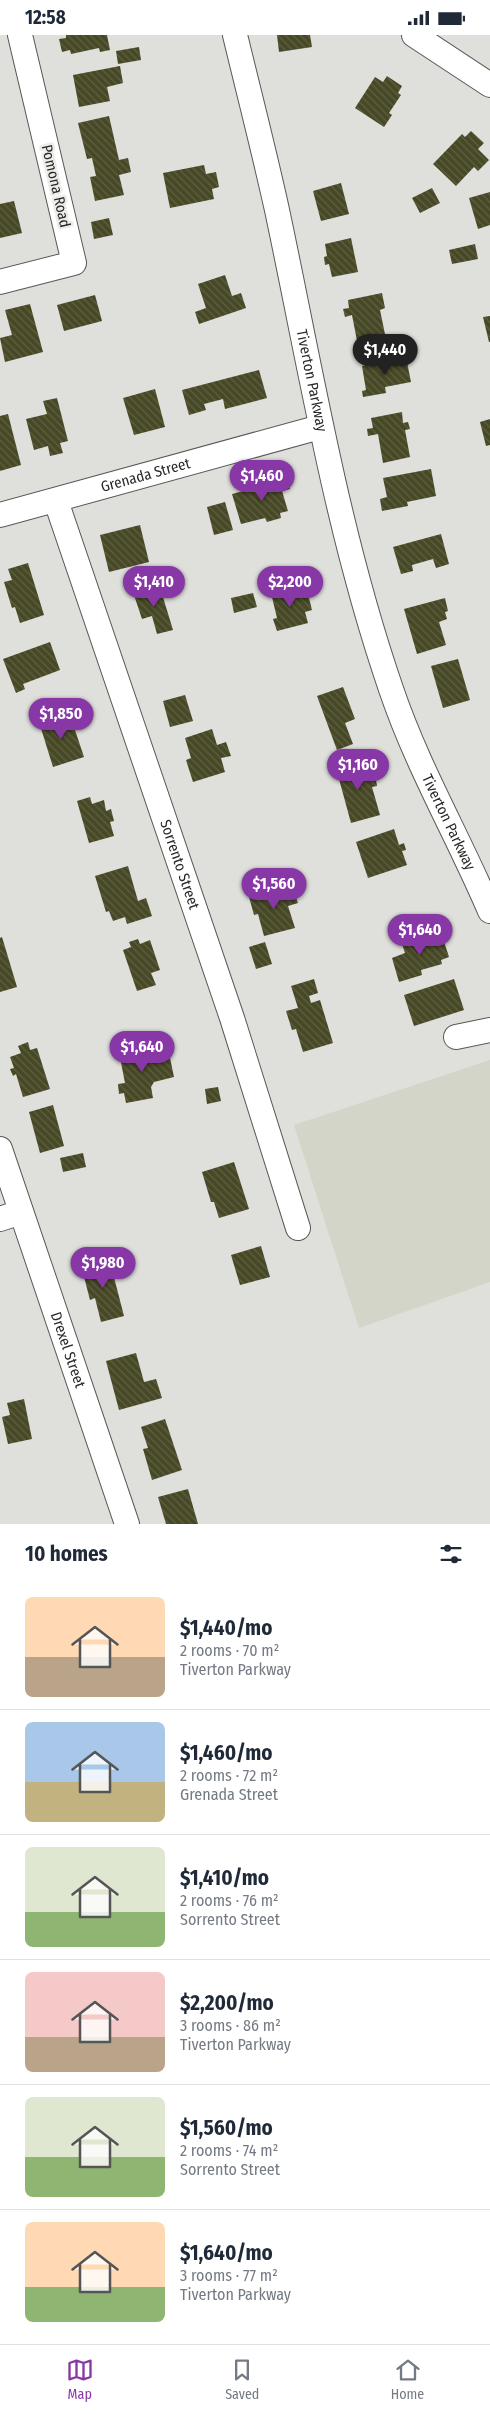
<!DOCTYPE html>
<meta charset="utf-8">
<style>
body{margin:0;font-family:"Fira Sans Condensed",sans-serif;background:#f6f6f7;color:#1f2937;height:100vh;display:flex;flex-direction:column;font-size:19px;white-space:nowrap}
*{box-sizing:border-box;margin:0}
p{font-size:16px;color:#747a83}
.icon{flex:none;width:28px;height:28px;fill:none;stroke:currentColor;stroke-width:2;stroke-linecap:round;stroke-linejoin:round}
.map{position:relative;height:1489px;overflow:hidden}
.sheet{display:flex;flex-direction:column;background:#fff;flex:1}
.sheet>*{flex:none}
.price{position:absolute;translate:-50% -42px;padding:0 11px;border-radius:18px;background:#8737a6;color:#fff;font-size:16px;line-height:32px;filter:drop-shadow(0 1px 2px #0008)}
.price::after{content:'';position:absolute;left:50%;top:30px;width:15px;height:11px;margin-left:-8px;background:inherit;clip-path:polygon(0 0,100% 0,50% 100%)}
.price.current{background:#222;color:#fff}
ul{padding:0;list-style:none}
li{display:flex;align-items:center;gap:15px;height:125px;padding:0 25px}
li+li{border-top:1px solid #e0e1e3}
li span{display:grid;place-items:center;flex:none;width:140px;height:100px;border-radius:8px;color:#555}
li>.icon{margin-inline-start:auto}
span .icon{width:60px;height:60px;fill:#fffc;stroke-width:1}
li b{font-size:21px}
h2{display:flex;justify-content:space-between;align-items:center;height:60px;padding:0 25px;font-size:21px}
.status{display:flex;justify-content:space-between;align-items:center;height:35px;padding:0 25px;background:#fff;direction:ltr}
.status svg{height:14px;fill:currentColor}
.tabs{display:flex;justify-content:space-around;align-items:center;height:70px;border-top:1px solid #e0e1e3;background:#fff;font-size:14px;color:#747a83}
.tabs a{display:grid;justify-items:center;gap:2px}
.tabs .current{color:#8737a6}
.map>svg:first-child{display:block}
.built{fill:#d4d5c9}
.building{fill:url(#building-back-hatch)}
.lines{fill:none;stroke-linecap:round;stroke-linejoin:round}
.street-casing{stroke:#585955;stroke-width:26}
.street{stroke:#fff;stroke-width:24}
.labels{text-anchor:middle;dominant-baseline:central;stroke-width:5;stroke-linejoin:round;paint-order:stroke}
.street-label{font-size:15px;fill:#292928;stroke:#ecede8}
</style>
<div class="status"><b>12:58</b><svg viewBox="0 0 49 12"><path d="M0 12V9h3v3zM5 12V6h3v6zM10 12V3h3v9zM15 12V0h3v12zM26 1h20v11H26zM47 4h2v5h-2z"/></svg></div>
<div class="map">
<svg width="490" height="1489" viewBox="0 0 490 1489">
<defs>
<pattern id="building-back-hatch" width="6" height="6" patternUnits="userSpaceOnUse" patternTransform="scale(1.25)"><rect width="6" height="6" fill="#474825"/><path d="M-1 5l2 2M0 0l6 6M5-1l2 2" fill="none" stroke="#5f6044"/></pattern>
</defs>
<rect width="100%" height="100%" fill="#dfdfdb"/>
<polygon class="built" points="490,1025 490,1247 359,1293 294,1090"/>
<g class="building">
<polygon points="66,0 107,0 110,15 100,17 99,13 71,19 70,15 62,17 59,4 66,3"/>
<polygon points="277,0 310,0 312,12 279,17"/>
<polygon points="139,12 141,25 118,29 116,16"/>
<polygon points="120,31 123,48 107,52 110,66 79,72 73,40"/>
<polygon points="387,41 402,51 398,58 401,60 389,78 392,80 384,92 355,73 375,42 383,47"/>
<polygon points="109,81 119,125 128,123 131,137 119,140 124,160 95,166 90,142 96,141 92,123 87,124 78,88"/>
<polygon points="471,96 484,108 478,114 489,125 478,136 474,132 456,151 433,129 462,99 465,102"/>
<polygon points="204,130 206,139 216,137 219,152 212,154 214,164 170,173 163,138"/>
<polygon points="341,148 349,179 321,186 313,156"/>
<polygon points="432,153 440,168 420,178 412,163"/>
<polygon points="490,157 490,190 478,194 469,163"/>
<polygon points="14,166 22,198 0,203 0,169"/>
<polygon points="109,183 113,200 94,204 91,187"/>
<polygon points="351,203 358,237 332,242 329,229 325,230 324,222 327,221 325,209"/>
<polygon points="475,209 478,224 452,229 449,215"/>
<polygon points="225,240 232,261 241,258 246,273 199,289 195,277 206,273 198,249"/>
<polygon points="382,258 385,273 380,275 386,304 358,311 352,280 345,282 343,274 349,273 348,265"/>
<polygon points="95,260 102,286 64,296 57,270"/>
<polygon points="30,269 43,317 5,327 0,303 12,300 5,275"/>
<polygon points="490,281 490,307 489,307 483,282"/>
<polygon points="406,322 411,347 385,352 386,358 363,362 362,356 366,355 362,331"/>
<polygon points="259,335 267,363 225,374 223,364 204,369 206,375 189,380 182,355"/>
<polygon points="155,354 165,392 134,400 123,363"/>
<polygon points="57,363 68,406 60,408 63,418 50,421 48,411 34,415 26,384 47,379 43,366"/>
<polygon points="402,377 403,388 408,387 410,394 405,395 410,422 383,428 378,399 368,401 367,394 373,393 371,383"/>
<polygon points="8,379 21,430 0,436 0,381"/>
<polygon points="490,384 490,410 486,411 480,387"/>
<polygon points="431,434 436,461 407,467 408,471 382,476 380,464 387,462 383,443"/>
<polygon points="287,444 290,454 282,456 288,476 280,478 281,483 267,487 265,483 241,489 232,459"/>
<polygon points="225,467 233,495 214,500 207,472"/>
<polygon points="140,490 149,527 109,537 100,500"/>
<polygon points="441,499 449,529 436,533 433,524 412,530 413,536 401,539 393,512"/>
<polygon points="28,528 44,580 20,588 15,572 12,573 4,547 12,545 8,534"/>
<polygon points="159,549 173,595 157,599 152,581 142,584 133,557"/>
<polygon points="298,551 301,561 308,559 312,575 305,577 308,588 277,596 273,584 277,583 271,558"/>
<polygon points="253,558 257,572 234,578 231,563"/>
<polygon points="445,563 448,576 445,577 447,584 439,587 446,610 417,619 404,574"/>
<polygon points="50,607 60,635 23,649 25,654 16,658 3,624"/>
<polygon points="458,624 470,665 443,673 431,631"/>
<polygon points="343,652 355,684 345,688 353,709 337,715 317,661"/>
<polygon points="185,660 193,686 170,692 163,666"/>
<polygon points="69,677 84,722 53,732 39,687"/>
<polygon points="212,694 217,710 226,707 231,721 221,723 225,737 193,747 186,725 191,723 185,703"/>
<polygon points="364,725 370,746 376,745 377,751 372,752 380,780 351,788 336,733"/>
<polygon points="90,762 92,769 104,765 106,776 111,774 114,786 110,787 114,801 89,808 77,766"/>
<polygon points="394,794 399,810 404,808 406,815 402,816 407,830 368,843 356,807"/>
<polygon points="128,831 138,866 146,863 152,881 127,889 125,882 113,886 109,876 106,877 95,841"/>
<polygon points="282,852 283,857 293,854 298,868 288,871 295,893 264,901 258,879 254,880 249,862"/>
<polygon points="441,897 449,922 441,925 442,929 421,935 422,940 399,947 392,923 405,918 402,909"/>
<polygon points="2,902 17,952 0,957 0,903"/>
<polygon points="138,904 140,909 150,905 160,935 151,938 156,950 137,956 123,915 131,912 129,907"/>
<polygon points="265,907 272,929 256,934 249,912"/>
<polygon points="314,944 318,958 309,961 311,968 320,965 333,1008 303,1017 296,994 292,995 286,976 298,973 291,951"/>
<polygon points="454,944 464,975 414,991 404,960"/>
<polygon points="28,1007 30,1015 37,1013 50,1054 23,1062 16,1039 13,1041 10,1034 14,1033 10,1022 21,1018 18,1011"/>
<polygon points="136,1008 140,1024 169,1018 174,1042 154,1047 151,1052 153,1063 126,1068 124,1058 119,1059 118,1049 125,1048 118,1012"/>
<polygon points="218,1052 221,1066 207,1069 205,1054"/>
<polygon points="53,1070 64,1111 40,1118 29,1077"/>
<polygon points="83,1118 86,1132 63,1137 60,1123"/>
<polygon points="234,1127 249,1174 219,1183 214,1167 211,1167 202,1137"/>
<polygon points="261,1211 270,1242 240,1250 231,1220"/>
<polygon points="109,1223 124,1281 101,1287 95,1263 90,1265 81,1230"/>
<polygon points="136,1318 144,1347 156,1344 162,1363 119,1375 106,1326"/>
<polygon points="24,1364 32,1404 8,1409 2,1382 10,1380 7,1368"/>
<polygon points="165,1384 182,1435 152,1445 143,1414 148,1413 141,1392"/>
<polygon points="188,1454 198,1489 166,1489 158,1462"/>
</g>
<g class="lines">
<defs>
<g id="street">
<path id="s1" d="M235,0C249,58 264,116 277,175C311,335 337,497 391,654C417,731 458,801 490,876"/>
<polyline points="414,0 490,50"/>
<polyline points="0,247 74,228 20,0"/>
<path id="s2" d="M56,466L232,983L298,1193"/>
<path id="s3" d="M0,480L320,392"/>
<polyline points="456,1002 490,995"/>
<path id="s4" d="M0,1114L127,1489"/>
<polyline points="0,1184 21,1177"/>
</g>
</defs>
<use href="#street" class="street-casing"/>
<use href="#street" class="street"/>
</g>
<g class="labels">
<g class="street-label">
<text transform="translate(56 151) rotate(77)">Pomona Road</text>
<text stroke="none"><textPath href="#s1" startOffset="354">Tiverton Parkway</textPath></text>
<text stroke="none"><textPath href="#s3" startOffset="151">Grenada Street</textPath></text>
<text stroke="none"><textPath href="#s1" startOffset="818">Tiverton Parkway</textPath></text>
<text stroke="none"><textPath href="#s2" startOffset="384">Sorrento Street</textPath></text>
<text stroke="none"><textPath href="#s4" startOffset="212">Drexel Street</textPath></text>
</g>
</g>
</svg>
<b class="price current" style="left:385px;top:341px">$1,440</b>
<b class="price" style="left:262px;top:467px">$1,460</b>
<b class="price" style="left:154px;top:573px">$1,410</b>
<b class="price" style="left:290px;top:573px">$2,200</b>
<b class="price" style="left:61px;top:705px">$1,850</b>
<b class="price" style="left:358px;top:756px">$1,160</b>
<b class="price" style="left:274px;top:875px">$1,560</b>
<b class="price" style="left:420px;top:921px">$1,640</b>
<b class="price" style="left:142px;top:1038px">$1,640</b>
<b class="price" style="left:103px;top:1254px">$1,980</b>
</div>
<section class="sheet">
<h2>10 homes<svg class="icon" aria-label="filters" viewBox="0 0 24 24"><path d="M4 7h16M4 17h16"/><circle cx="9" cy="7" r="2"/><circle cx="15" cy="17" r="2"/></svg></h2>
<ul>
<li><span style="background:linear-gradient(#ffd9b3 60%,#b9a48a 0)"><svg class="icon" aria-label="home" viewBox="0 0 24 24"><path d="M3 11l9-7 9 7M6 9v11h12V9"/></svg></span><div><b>$1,440/mo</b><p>2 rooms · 70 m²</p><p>Tiverton Parkway</p></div></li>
<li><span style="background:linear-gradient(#a9c7e8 60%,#c2b280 0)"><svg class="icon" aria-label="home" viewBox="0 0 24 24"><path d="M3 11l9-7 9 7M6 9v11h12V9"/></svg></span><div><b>$1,460/mo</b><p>2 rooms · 72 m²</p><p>Grenada Street</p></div></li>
<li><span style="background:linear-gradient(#dfe7d0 65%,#8fb573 0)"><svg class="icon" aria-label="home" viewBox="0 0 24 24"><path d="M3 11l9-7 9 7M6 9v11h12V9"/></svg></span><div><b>$1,410/mo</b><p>2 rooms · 76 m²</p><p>Sorrento Street</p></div></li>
<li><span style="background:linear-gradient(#f6c9c9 65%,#b9a48a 0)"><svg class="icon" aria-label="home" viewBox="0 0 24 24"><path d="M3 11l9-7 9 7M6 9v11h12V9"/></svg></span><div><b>$2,200/mo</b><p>3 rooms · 86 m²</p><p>Tiverton Parkway</p></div></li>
<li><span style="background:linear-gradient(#dfe7d0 60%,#8fb573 0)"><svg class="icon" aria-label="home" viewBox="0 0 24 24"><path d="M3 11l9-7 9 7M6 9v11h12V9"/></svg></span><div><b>$1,560/mo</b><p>2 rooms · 74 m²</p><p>Sorrento Street</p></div></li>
<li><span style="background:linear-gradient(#ffd9b3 65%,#8fb573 0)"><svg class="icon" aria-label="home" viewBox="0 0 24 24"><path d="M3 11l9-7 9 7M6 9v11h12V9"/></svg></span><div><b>$1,640/mo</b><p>3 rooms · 77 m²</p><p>Tiverton Parkway</p></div></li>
</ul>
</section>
<nav class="tabs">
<a class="current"><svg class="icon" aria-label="map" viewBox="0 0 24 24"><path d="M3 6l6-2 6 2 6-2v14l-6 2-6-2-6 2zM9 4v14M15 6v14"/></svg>Map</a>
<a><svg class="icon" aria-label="saved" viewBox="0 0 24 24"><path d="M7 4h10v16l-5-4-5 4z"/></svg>Saved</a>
<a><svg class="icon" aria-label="home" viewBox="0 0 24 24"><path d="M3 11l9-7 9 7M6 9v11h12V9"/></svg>Home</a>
</nav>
